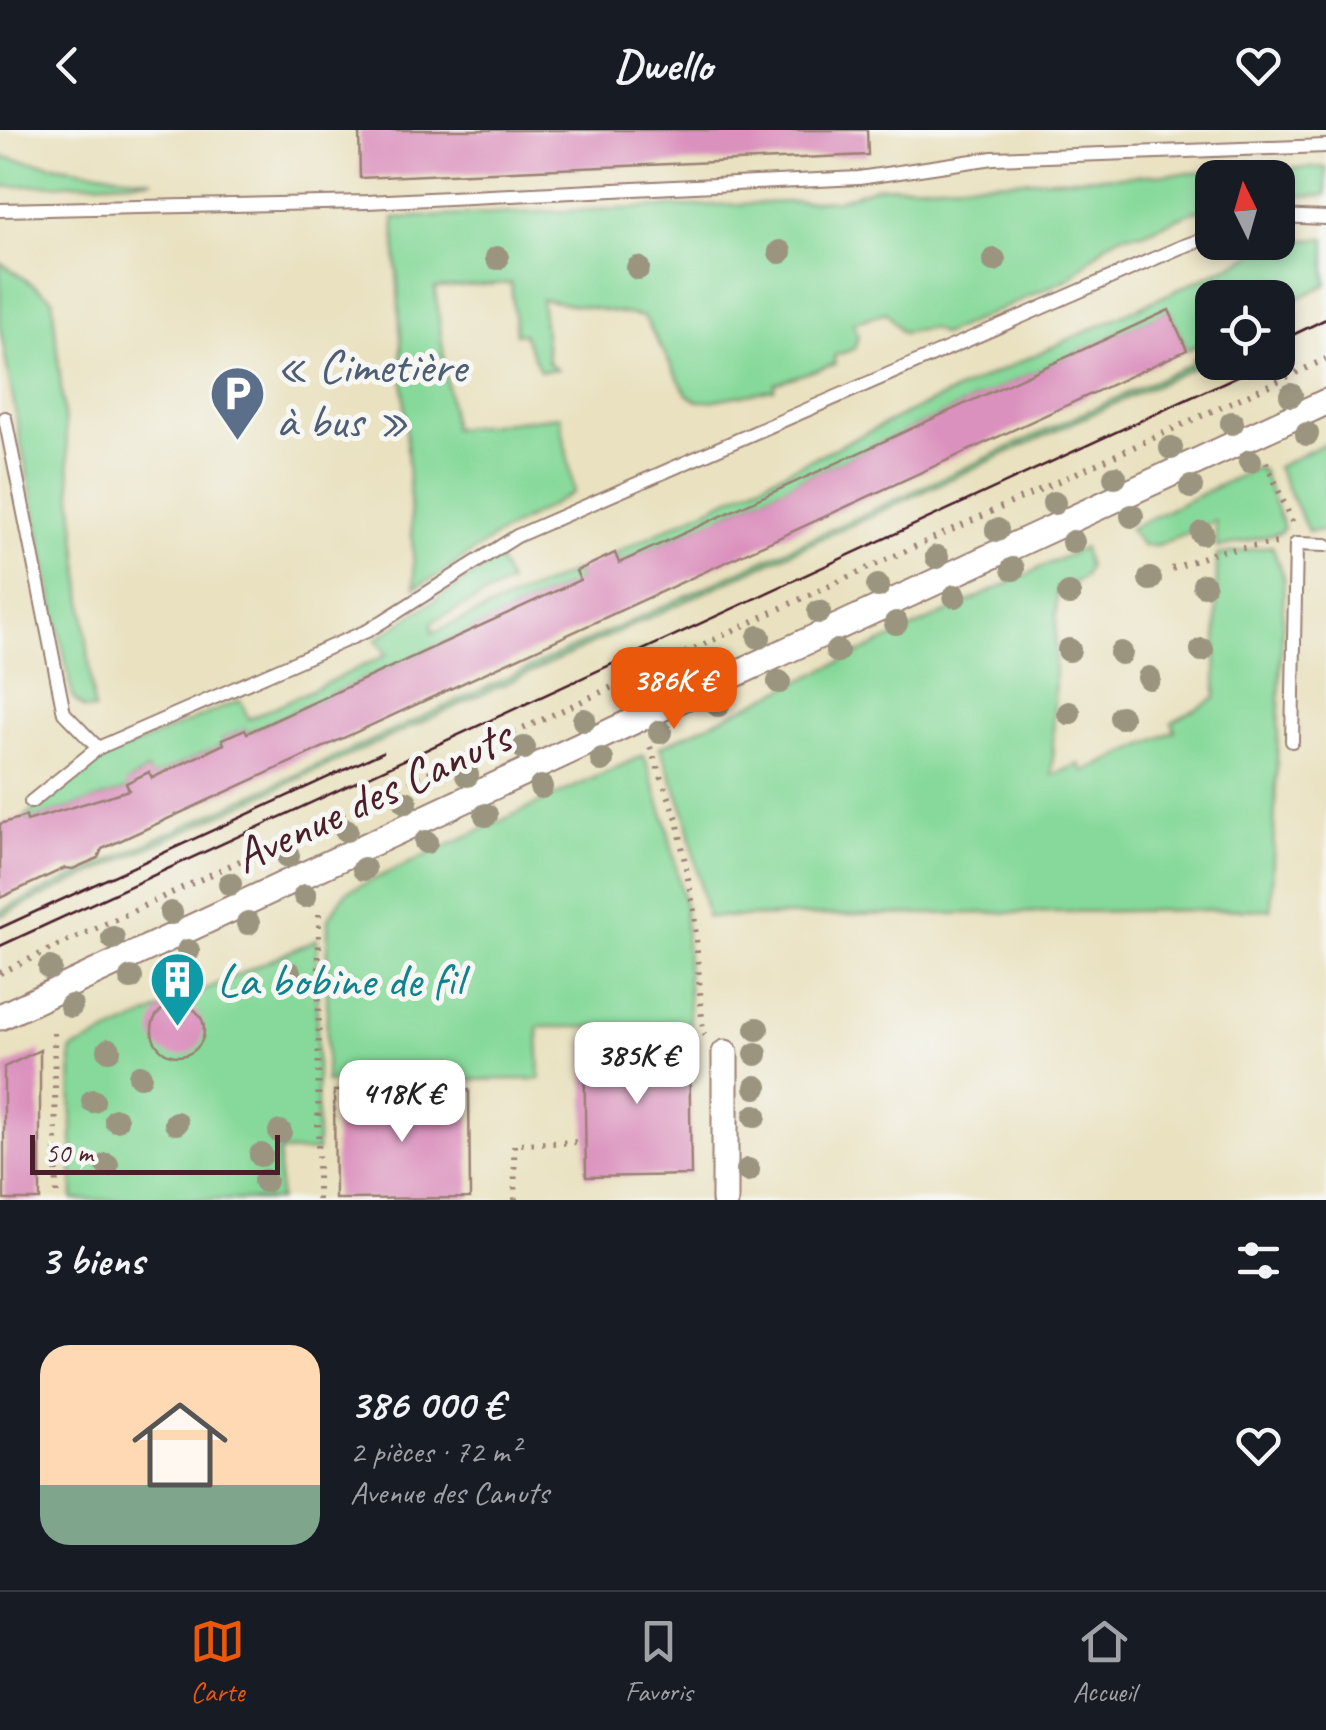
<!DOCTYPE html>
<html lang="fr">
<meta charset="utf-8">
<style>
body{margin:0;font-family:Caveat,sans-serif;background:#20242c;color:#f1f3f6;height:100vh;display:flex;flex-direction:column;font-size:38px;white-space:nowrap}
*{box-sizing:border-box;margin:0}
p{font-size:32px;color:#9ea1a6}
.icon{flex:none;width:55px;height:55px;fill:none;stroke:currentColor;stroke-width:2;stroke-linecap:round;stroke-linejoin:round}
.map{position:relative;height:1070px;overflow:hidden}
.drawer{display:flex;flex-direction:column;background:#171b24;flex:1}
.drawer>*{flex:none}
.needle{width:65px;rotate:355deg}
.controls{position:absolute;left:1195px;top:30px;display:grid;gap:20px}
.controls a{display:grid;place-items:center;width:100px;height:100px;border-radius:20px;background:#171b24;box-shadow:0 5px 15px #0003;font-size:50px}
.scale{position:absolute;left:30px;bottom:25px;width:250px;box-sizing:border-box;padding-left:10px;border:5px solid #4a1f2b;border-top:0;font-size:28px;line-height:35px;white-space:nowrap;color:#4a1f2b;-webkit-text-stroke:8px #f6f6f2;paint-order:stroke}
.price{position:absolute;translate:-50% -85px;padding:0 22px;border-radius:20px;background:#fff;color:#222;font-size:32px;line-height:65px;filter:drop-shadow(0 2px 5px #0008)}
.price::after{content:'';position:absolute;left:50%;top:60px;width:30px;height:22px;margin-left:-15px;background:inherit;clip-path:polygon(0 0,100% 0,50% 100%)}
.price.current{background:#ea580c;color:#fff}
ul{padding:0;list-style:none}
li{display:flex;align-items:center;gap:30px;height:250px;padding:0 40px}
li span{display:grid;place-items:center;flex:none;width:280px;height:200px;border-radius:30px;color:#555}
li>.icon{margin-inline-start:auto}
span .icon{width:120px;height:120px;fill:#fffc;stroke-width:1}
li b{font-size:42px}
h2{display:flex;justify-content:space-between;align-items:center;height:120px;padding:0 40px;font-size:42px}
header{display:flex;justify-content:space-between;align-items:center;height:130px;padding:0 40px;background:#171b24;font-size:45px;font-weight:700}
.dock{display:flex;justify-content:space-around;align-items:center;height:140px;border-top:2px solid #363941;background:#171b24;font-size:28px;color:#9ea1a6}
.dock a{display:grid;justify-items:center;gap:5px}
.dock .current{color:#ea580c}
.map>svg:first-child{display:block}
.green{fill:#86d99a;stroke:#687c62;stroke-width:2.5}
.building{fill:#db91bd}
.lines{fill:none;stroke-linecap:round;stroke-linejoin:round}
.lane-casing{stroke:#9a8075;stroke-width:16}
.street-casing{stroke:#9a8075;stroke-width:29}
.path{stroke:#9a8075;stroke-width:6;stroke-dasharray:2.5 8;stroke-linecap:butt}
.lane{stroke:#fff;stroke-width:12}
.street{stroke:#fff;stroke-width:25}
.tram{stroke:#4a1f2b;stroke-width:2.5}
.tree{fill:#9b9580}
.labels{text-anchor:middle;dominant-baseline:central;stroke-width:10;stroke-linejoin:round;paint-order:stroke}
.service-label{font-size:48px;fill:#4e5e75;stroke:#f6f6f2;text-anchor:start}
.street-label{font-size:48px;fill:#4a1f2b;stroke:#f6f6f2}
.culture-label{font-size:48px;fill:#0d838f;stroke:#f6f6f2;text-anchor:start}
</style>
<header><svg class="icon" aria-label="back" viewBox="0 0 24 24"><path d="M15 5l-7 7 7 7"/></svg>Dwello<svg class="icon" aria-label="heart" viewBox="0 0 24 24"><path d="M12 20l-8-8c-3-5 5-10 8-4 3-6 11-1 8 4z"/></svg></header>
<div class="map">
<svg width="1326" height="1070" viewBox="0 0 1326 1070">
<rect width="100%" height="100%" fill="#f6f6f2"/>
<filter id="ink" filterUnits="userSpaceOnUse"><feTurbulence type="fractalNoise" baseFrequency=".01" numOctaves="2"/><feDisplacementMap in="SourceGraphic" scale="20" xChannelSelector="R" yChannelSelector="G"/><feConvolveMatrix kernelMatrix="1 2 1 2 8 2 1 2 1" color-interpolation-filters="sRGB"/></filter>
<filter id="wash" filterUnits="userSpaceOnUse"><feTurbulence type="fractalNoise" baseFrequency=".0048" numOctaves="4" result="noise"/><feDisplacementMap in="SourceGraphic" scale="40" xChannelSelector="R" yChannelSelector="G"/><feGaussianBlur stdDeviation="2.25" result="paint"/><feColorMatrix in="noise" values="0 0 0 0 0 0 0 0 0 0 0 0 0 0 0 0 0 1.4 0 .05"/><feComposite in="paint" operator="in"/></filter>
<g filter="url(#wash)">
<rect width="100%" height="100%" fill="#e9e1bf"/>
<g class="green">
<polygon points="0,27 153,50 0,57"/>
<polygon points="1326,37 1326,65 1278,67 1278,48 1212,48 1212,81 1197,80 1143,103 1122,105 1106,114 1070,148 942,205 931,198 902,203 886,182 853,193 858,206 854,219 834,226 835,234 775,253 774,259 710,271 698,271 687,264 644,187 541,169 548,232 557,239 540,241 523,203 516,204 511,153 435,158 453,299 560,286 574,362 493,408 438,446 415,457 394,88 838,70 876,57"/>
<polygon points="1326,108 1326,155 1278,178 1278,168 1212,168 1212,208 1187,220 1169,180 619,433 615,423 914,280 1254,125 1253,115"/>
<polygon points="0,132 52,168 94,580 84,579 73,568 21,313 0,198"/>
<polygon points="1212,219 1212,229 0,786 0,781 1193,233 1192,229"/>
<polygon points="1326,313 1326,401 1308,401 1277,337"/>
<polygon points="1255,338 1262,340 1284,398 1279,403 1217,418 1215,391 1159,415 1142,415 1129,399"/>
<polygon points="1272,416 1284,450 1271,779 707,787 686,686 660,617 1083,418 1088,437 1084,447 1057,462 1052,645 1080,634 1084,642 1175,601 1172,592 1216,568 1217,425"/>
<polygon points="498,429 509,453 432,492 432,503 576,441 580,450 247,603 245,599 222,609 224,614 152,648 147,640 127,653 128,658 118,663 27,691 26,686 68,650 94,632 240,570 249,589 387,525 376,509"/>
<polygon points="644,625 666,692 684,773 690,897 538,897 540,949 326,952 328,789 346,762"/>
<polygon points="317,809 317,1021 279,1022 279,1070 73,1070 71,920"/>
</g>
<g id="blocks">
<g class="building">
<polygon points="359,0 867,0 868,25 360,48"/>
<polygon points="1169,180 1187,220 102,719 98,728 73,739 65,738 0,768 0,694 26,686 27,691 129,660 126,653 149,642 152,648 224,614 222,609 245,599 247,603 580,450 576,441 615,423 619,433"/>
<circle cx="178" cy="900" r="26"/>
<polygon points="689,908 691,1045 586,1047 584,909"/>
<polygon points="40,920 40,1070 4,1070 4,937"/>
<polygon points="469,960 470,1068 335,1069 334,961"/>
</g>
</g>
</g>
<g filter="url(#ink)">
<use href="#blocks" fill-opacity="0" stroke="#9a8075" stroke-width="2.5"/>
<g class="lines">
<defs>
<g id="lane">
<polyline points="0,80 367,72 859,48 993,28 1326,16"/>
<polyline points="1278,86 1326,88"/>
<polyline points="5,288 64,583 98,618"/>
<polyline points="1292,611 1296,414 1326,415"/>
<polyline points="31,672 98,618 369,500 517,406 1181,117 1212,106"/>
</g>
<g id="street">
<polyline points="0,887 640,588 1326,272"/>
<polyline points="725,923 725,1070"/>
</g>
</defs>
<use href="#lane" class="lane-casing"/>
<use href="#street" class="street-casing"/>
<g class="path">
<polyline points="1266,332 1294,396"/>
<polyline points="1172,439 1217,422 1277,413"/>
<polyline points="650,617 677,689 694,781 703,903 705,905"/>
<polyline points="0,843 807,466 1326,229"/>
<polyline points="54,903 57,1070"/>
<polyline points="318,1070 319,780"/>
<polyline points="515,1070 514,1014 586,1012"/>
</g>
<use href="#lane" class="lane"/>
<use href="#street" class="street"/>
<g class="tram">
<polyline points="1278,212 1326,189"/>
<polyline points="0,798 383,622"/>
<polyline points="0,816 1268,232"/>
</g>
</g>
<g class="tree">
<circle cx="780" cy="122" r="12"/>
<circle cx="497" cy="128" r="12"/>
<circle cx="994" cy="130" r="12"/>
<circle cx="638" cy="138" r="12"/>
<circle cx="1291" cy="265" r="12"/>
<circle cx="1232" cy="293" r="12"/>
<circle cx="1307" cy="304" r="12"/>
<circle cx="1171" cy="318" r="12"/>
<circle cx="1250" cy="331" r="12"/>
<circle cx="1115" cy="347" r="12"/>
<circle cx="1191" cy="357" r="12"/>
<circle cx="1054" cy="373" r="12"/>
<circle cx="1132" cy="386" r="12"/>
<circle cx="997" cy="400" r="12"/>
<circle cx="1202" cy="403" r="12"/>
<circle cx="1073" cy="412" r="12"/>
<circle cx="937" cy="427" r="12"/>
<circle cx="1013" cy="439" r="12"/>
<circle cx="1150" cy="449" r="12"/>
<circle cx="1204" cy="455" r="12"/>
<circle cx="878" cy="456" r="12"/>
<circle cx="1069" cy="464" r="12"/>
<circle cx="955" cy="466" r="12"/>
<circle cx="819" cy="482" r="12"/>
<circle cx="896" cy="493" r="12"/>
<circle cx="759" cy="507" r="12"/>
<circle cx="1069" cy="520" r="12"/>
<circle cx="1202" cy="520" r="12"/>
<circle cx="837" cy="521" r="12"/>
<circle cx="1121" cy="523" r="12"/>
<circle cx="701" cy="535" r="12"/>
<circle cx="1149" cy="548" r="12"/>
<circle cx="779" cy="552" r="12"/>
<circle cx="641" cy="563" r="12"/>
<circle cx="718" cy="575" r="12"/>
<circle cx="1069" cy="583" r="12"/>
<circle cx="1121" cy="587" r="12"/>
<circle cx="584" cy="590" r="12"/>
<circle cx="660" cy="602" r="12"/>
<circle cx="524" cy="618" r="12"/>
<circle cx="602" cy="630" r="12"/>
<circle cx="467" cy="645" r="12"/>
<circle cx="541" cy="657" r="12"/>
<circle cx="406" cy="672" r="12"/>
<circle cx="486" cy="685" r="12"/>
<circle cx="346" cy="700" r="12"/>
<circle cx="426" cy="712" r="12"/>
<circle cx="288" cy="726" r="12"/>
<circle cx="364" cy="739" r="12"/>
<circle cx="230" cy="754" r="12"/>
<circle cx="305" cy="766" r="12"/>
<circle cx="171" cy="783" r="12"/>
<circle cx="248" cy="793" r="12"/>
<circle cx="113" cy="808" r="12"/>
<circle cx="188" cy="821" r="12"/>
<circle cx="50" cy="838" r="12"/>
<circle cx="289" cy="843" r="12"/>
<circle cx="131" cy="848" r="12"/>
<circle cx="71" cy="876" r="12"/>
<circle cx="757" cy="899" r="12"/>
<circle cx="109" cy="920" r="12"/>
<circle cx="756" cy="924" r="12"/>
<circle cx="140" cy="946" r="12"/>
<circle cx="756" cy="957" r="12"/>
<circle cx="93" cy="971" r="12"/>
<circle cx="755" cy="986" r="12"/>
<circle cx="116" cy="990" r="12"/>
<circle cx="176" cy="993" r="12"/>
<circle cx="280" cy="1002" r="12"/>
<circle cx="261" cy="1025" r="12"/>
<circle cx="107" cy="1035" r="12"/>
<circle cx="748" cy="1040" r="12"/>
<circle cx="265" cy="1051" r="12"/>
</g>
</g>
<defs>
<symbol id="parking-pin" viewBox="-11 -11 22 30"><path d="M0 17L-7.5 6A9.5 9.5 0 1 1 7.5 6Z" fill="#5c6f8a" stroke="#f6f6f2"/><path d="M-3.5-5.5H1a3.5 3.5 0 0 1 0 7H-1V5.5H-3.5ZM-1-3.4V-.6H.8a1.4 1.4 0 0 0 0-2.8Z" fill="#fff"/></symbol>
<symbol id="building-pin" viewBox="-11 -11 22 30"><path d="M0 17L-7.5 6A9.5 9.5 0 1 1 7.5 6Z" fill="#0f9aa8" stroke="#f6f6f2"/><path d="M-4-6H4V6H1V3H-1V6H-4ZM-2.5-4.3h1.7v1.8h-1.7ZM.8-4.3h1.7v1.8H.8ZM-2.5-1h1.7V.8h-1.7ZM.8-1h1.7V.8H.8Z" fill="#fff"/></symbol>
</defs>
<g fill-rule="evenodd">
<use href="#parking-pin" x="206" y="232" width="63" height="86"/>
<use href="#building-pin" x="146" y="818" width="63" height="86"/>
</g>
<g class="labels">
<g class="service-label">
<text x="276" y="236">« Cimetière<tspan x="276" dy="55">à bus »</tspan></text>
</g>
<g class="street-label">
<text transform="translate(372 666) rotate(-25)">Avenue des Canuts</text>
</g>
<g class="culture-label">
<text x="217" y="850">La bobine de fil</text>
</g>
</g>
</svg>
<div class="controls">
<a><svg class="needle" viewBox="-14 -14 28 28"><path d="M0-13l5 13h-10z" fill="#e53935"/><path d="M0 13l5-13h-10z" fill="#9ea1a6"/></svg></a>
<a><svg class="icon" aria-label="locate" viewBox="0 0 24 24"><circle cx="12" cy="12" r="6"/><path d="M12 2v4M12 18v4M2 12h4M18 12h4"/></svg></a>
</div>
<div class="scale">50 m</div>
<b class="price current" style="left:674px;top:602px">386K €</b>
<b class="price" style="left:637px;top:977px">385K €</b>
<b class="price" style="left:402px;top:1015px">418K €</b>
</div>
<section class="drawer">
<h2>3 biens<svg class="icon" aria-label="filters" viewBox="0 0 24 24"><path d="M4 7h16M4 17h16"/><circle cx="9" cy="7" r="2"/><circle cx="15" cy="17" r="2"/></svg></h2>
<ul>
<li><span style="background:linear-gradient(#ffd9b3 70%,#7fa58c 0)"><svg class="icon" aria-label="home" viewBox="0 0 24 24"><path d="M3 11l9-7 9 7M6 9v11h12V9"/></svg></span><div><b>386 000 €</b><p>2 pièces · 72 m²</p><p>Avenue des Canuts</p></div><svg class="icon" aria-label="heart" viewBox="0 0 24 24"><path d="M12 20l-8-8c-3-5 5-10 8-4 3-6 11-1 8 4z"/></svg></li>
</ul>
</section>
<nav class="dock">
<a class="current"><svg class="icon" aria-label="map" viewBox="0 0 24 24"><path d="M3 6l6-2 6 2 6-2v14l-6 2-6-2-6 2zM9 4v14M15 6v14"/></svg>Carte</a>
<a><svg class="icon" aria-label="saved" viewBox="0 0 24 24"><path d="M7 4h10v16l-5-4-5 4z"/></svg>Favoris</a>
<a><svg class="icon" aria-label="home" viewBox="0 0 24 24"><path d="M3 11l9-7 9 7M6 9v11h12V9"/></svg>Accueil</a>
</nav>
